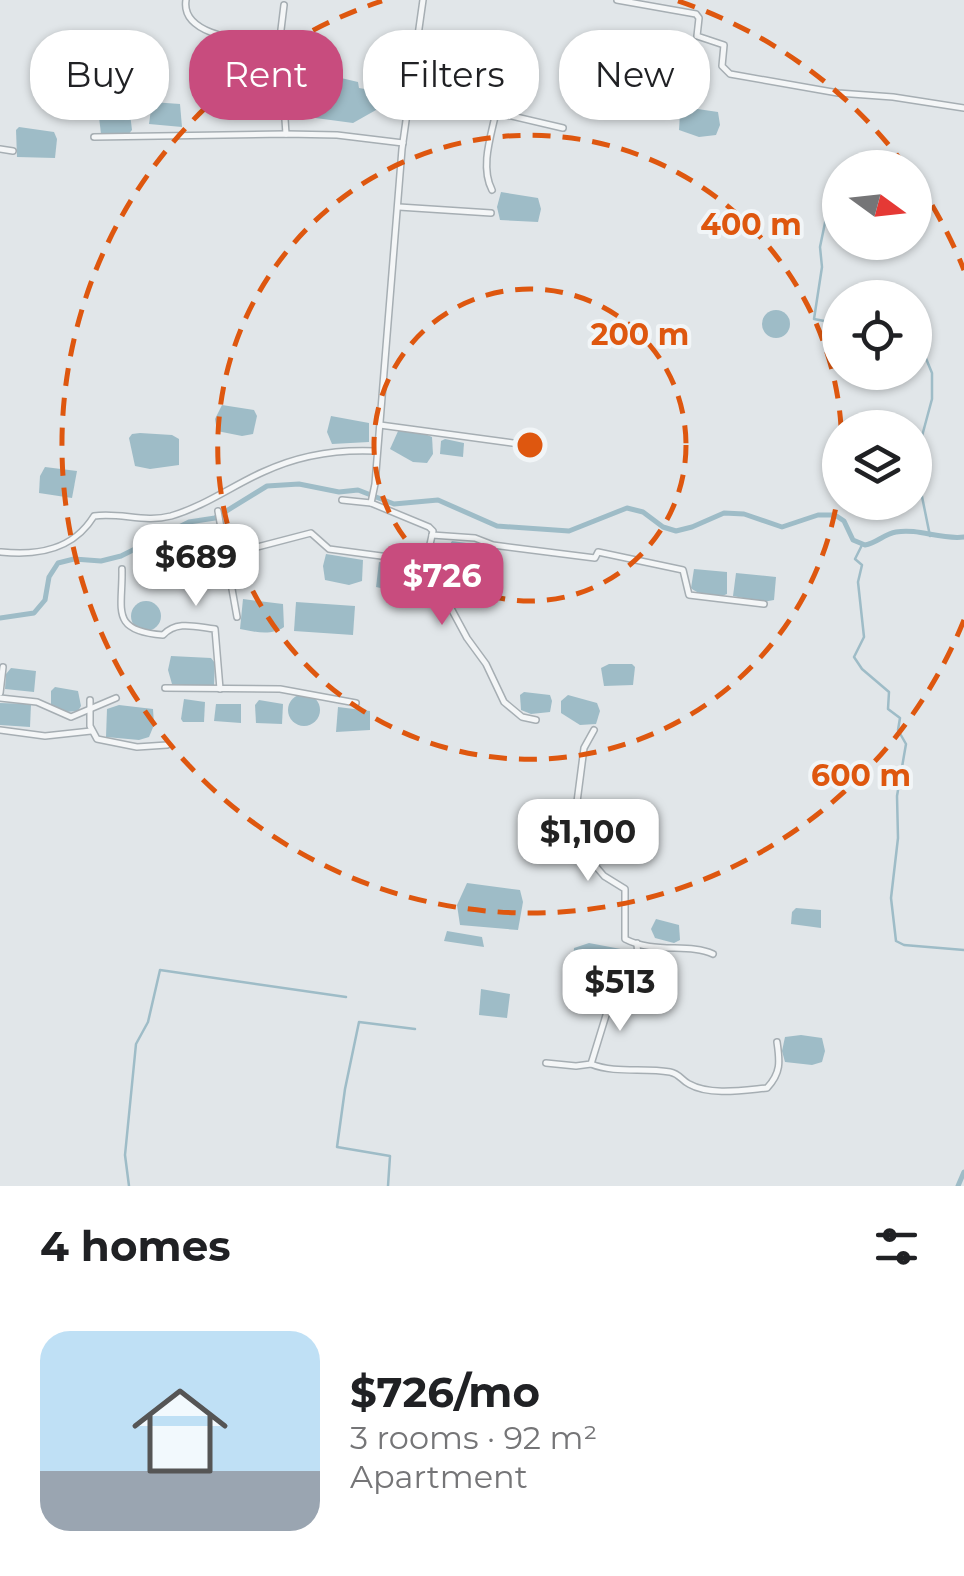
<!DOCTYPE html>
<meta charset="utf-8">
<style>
body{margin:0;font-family:Montserrat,sans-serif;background:#f6f6f6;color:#202124;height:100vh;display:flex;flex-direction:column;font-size:38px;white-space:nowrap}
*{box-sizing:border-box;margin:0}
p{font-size:32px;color:#757577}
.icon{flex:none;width:55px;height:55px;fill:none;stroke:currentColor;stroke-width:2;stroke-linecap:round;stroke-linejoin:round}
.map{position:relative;height:1186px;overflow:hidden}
.side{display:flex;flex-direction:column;background:#fff;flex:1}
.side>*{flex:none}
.banner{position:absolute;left:30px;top:30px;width:905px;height:90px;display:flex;gap:20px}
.needle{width:65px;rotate:105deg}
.buttons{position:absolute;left:822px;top:150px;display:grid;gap:20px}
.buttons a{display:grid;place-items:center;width:110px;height:110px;border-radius:50%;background:#fff;box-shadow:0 2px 8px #0004;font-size:50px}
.price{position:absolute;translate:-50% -85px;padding:0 22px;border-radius:20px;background:#fff;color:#222;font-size:32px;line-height:65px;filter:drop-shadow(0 2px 5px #0008)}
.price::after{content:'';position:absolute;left:50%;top:60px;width:30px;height:22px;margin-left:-15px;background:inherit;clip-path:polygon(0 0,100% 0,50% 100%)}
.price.active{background:#c84c7e;color:#fff}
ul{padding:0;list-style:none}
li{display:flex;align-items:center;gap:30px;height:250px;padding:0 40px}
li span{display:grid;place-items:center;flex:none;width:280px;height:200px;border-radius:30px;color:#555}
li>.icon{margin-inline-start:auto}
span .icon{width:120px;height:120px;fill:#fffc;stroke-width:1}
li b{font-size:42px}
h2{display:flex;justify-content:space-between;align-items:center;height:120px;padding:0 40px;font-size:42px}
.tag{padding:0 35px;border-radius:40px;background:#fff;box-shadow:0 2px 8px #0004;font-size:35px;line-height:90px}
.tag.active{background:#c84c7e;color:#fff}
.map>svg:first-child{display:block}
.water{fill:#9ebcc7}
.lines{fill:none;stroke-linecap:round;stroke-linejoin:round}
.stream{stroke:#9ebcc7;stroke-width:2.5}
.canal{stroke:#9ebcc7;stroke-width:5}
.street-casing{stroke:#a6aeb3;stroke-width:8}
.street{stroke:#f4f6f7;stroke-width:5}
.ring{fill:none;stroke:#de570f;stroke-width:5;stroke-dasharray:18 12}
.centre{fill:#de570f;stroke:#f1f5f7;stroke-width:5}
.ring-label{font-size:30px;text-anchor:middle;font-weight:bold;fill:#de570f;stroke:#f1f5f7;stroke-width:8;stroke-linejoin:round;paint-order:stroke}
</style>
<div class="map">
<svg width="964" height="1186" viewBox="0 0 964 1186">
<rect width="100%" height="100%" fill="#e1e6e9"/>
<g class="water">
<polygon points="462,33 489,36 490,60 461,61"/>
<polygon points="227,39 258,45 255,63 224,56"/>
<polygon points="294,67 358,82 359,88 376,91 376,110 353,123 293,115 287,106 289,72"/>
<polygon points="152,102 180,104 182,127 149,124"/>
<polygon points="684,107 718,112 720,125 716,135 699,137 679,130 680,113"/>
<polygon points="103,112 130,114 132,130 128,135 101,134 99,117"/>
<polygon points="19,127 54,132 57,139 55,158 17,157 16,130"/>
<polygon points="501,192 538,198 541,209 538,222 500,220 497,207"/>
<circle cx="776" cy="324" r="14"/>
<polygon points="222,405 254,410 257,416 253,434 242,436 217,431 215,419"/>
<polygon points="331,416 369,423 369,442 332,444 327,432"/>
<polygon points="399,429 418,431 432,437 433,454 427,463 413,462 390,449"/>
<polygon points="140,433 172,435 179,439 179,465 150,469 135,466 129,438 132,434"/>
<polygon points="445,439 464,443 463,457 440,454 441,441"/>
<polygon points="45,467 77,471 72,498 39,493 40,476"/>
<polygon points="452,541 488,546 491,557 486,571 445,568 448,547"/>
<polygon points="326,554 363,560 362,581 349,585 325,580 323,566"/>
<polygon points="379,562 410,566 413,576 408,590 394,591 376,587"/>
<path d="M694,569L727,572V594C718,599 700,596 691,588Z"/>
<polygon points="736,573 776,577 774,600 763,602 733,596"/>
<path d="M243,599L283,604L284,627C272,636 255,632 240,629Z"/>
<circle cx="146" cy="616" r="15"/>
<polygon points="296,602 355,606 353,635 294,631"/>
<polygon points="171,656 211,658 215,663 214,685 209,687 172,684 168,670"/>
<polygon points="609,664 632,664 635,667 633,685 604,686 601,668"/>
<polygon points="11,668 36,671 34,692 5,689 6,674"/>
<polygon points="55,687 78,691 81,706 78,711 66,712 51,705 51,691"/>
<polygon points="524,692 550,695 552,701 550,712 531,714 521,710 520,695"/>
<circle cx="304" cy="710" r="16"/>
<polygon points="568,695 597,703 600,711 596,724 580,725 561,713 561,701"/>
<polygon points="184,699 205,702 204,722 183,722 181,719"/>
<polygon points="259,700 283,704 282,724 256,723 255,705"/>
<polygon points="0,703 31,704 30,727 0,725"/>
<polygon points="216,704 241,704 241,723 214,721"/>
<polygon points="119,705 153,709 154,725 149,737 139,740 106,737 107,709"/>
<polygon points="338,707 370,711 370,730 336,732"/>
<polygon points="467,883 520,890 523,902 518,930 460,925 457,905"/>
<polygon points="796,908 821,910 821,928 791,924 792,912"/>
<polygon points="656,919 679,925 680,940 674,943 655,938 651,929"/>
<polygon points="447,931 482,937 484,947 444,941"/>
<polygon points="589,943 626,950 628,965 621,983 612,984 572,978 574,948"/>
<polygon points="481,989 510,994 507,1018 479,1015"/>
<polygon points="801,1035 822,1038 825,1051 822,1062 812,1065 785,1062 782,1051 785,1037"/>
</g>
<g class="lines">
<g class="stream">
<polyline points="827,213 820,247 822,267 814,319 840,324"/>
<polyline points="915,335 925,336 929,341 925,356 932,373 932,399 915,462 930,536"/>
<polyline points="862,545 855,559 862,565 858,582 864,637 854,657 862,669 889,692 888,709 900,718 898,730 906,744 897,796 898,838 891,898 896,941 904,945 964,950"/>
<polyline points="129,1186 125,1155 136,1044 148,1022 160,970 346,997"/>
<polyline points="388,1186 390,1156 337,1147 345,1089 359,1022 415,1029"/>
</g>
<g class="canal">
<path d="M0,618L34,613L45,600L49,577L58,563L74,559L101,561L121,556L189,522L215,518L267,486L299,484L339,492L358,490L394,504L438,500L497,526L569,531L627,508L643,512L663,527L676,531L692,527L724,513L744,514L782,527L818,515H835L844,521L853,540L865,545C877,543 884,534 896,532C919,528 940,540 964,537"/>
<polyline points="958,1186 964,1172"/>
</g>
<defs>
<g id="street">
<path d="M186,0C180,38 252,41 279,46L284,5"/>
<polyline points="617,0 696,14 699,18 697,36 724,45 722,66 730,74 838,93 893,97 964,108"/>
<polyline points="279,46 285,61 283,90 286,134"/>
<path d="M437,69L465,65L477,68C488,80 478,98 490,111L563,128"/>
<polyline points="94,137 286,134 337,135 403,143"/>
<polyline points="0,149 13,151"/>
<path d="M492,190C480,167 491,136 496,112"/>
<polyline points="399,207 491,213"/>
<polyline points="380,425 520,444 531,453"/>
<polyline points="342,500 371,503 375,484 402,149 423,0"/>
<polyline points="371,503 429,527 433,531 426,562"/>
<polyline points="218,511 237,617"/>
<polyline points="432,535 475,538 493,545 595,558 598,552 683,570 689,595 764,604"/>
<path d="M1,552C38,556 73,550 94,516C120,512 144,523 171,516C205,506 232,486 263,472C299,455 337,449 377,451"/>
<polyline points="227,555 311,533 329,549 426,562 467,638 486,664 504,702 522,717 536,720"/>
<path d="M122,569C123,609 109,631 163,635C177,620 196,627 215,629L220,689"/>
<polyline points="165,688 280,689 356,703"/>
<polyline points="0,693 3,667"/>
<polyline points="0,698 37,702 71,717 116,698"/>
<polyline points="90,700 90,726 97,739 137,747 167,745"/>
<polyline points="0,730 45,736 91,731"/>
<path d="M594,730L584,748L574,825L593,863L604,876L625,889V939C654,954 689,943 713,954"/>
<path d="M546,1063L576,1066L591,1064L611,999L618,992L629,989C641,973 638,961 637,943"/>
<path d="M591,1064C616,1074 644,1067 670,1072C680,1074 681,1080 689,1084C710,1096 745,1090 767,1088C781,1073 780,1062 777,1042"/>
</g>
</defs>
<use href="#street" class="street-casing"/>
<use href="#street" class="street"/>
</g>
<g class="ring">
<circle cx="530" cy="445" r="156"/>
<path d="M840 480A312 312 0 1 1 841 426"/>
<path d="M964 620A468 468 0 1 1 382 1M678 1A468 468 0 0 1 906 167M916 180A468 468 0 0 1 964 270"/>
</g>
<circle cx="530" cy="445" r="15" class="centre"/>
<g class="ring-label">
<text x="751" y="235">400 m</text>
<text x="640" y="345">200 m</text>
<text x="861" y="786">600 m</text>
</g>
</svg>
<div class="buttons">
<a><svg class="needle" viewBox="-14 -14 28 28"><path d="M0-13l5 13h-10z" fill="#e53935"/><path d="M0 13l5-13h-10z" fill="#757577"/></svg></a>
<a><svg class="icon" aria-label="locate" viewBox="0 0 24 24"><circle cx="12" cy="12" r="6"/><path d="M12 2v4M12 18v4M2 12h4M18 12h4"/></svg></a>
<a><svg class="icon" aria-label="layers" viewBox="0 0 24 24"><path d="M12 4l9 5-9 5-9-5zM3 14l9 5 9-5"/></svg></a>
</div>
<b class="price" style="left:196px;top:609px">$689</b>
<b class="price active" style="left:442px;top:628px">$726</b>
<b class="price" style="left:588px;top:884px">$1,100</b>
<b class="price" style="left:620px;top:1034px">$513</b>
<div class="banner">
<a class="tag">Buy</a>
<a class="tag active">Rent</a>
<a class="tag">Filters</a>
<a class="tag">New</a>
</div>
</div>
<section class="side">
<h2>4 homes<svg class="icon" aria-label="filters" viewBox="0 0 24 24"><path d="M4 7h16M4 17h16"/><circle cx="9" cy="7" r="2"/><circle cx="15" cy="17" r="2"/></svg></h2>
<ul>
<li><span style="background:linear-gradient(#bfe0f5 70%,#9aa5b1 0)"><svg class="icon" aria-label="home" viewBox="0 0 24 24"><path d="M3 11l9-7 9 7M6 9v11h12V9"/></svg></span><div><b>$726/mo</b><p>3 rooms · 92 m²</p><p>Apartment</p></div></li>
</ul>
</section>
